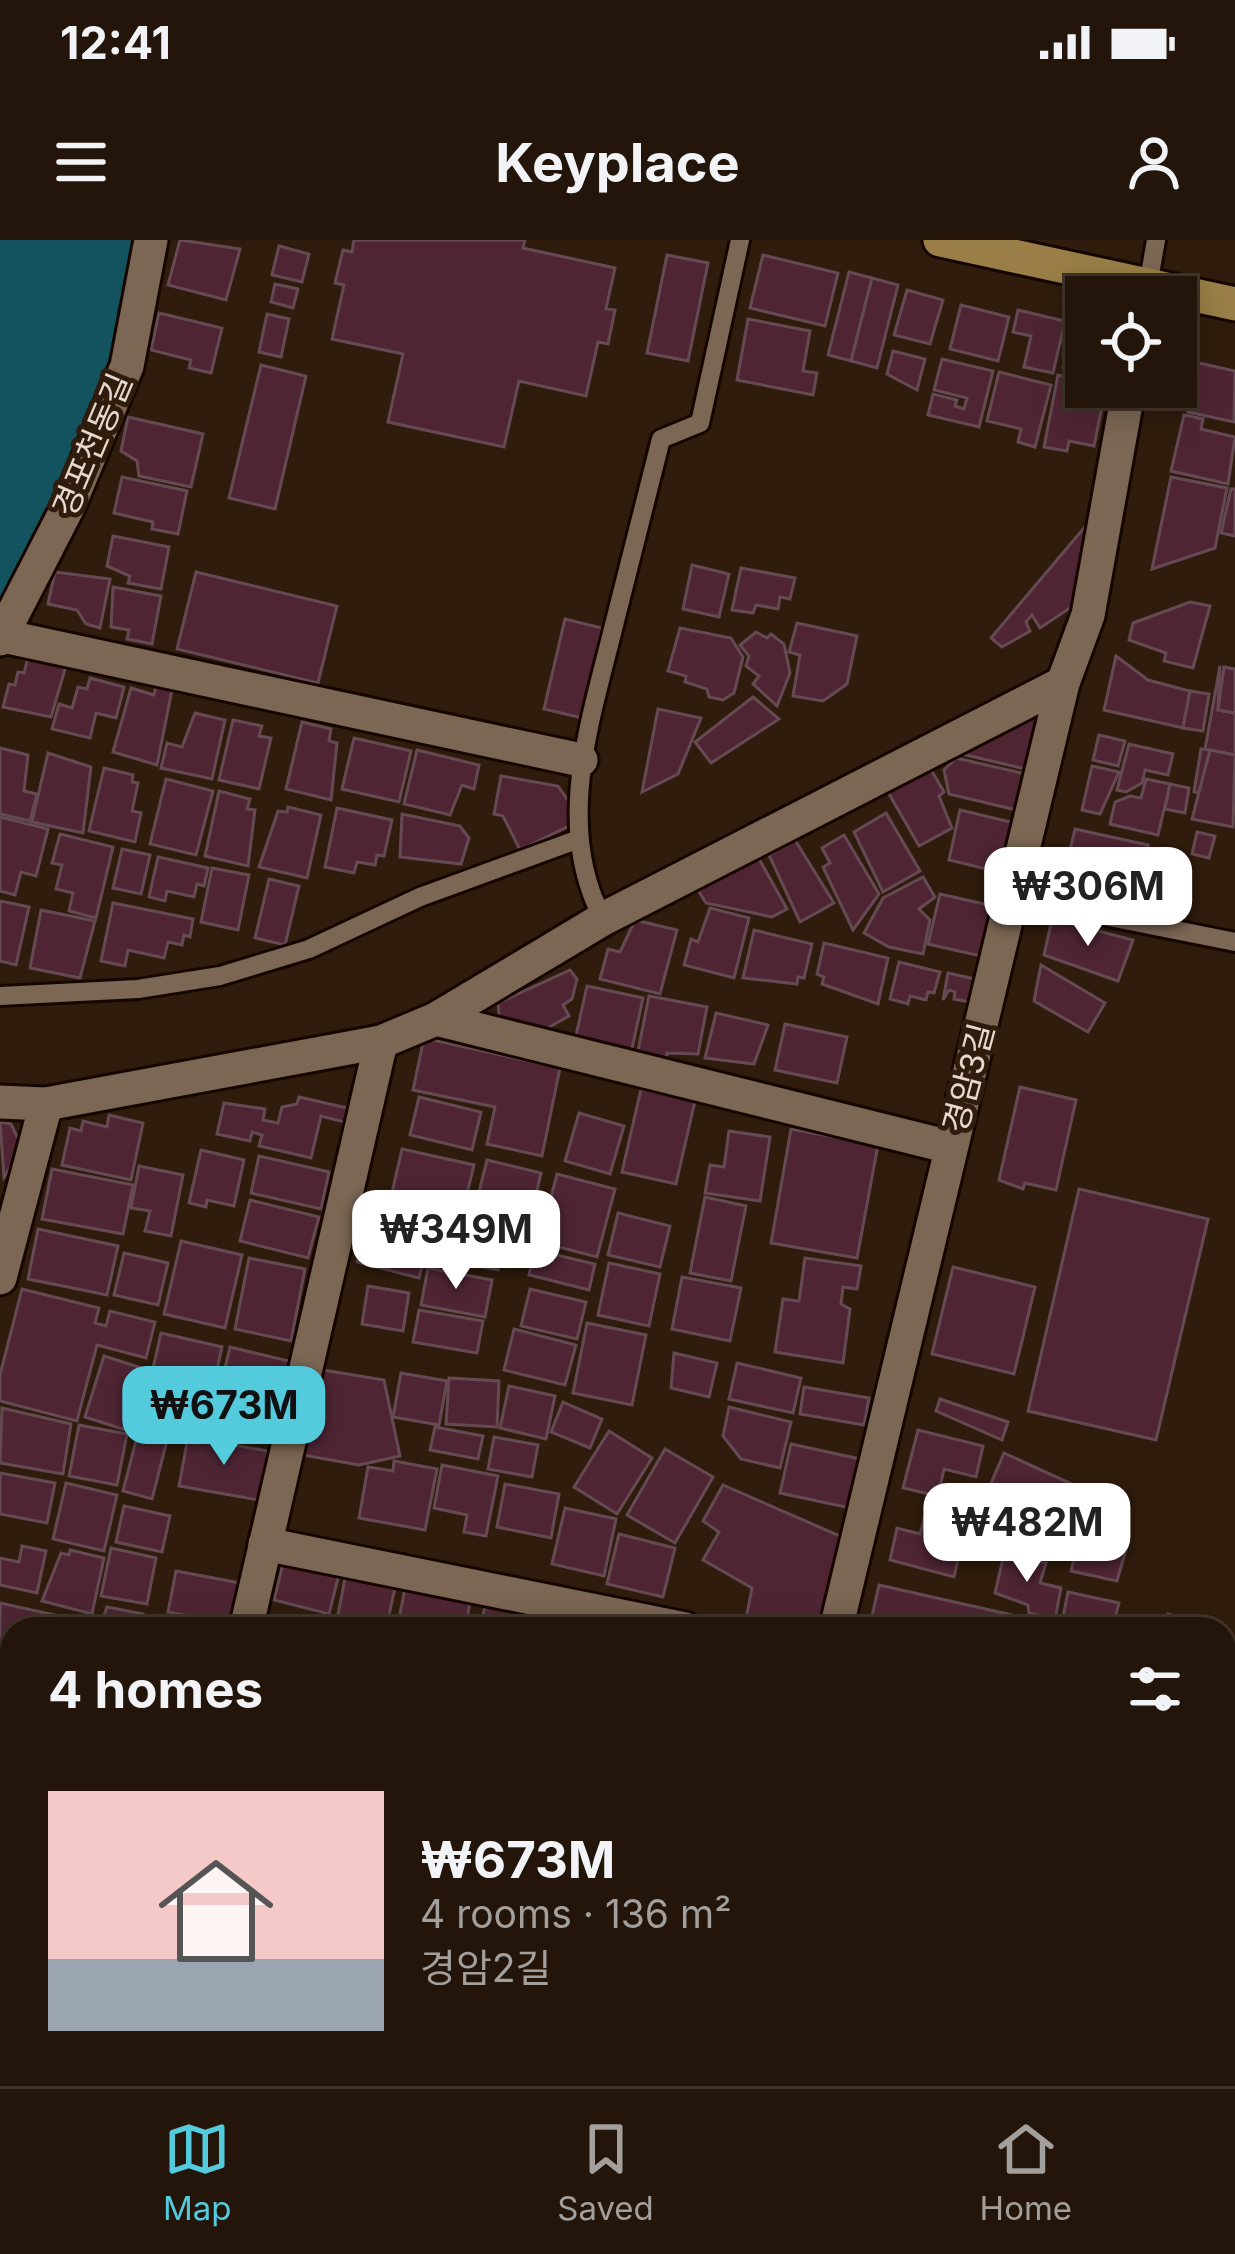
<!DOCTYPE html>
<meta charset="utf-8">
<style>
body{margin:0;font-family:Inter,"Noto Sans KR",sans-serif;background:#2b1e12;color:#f1f3f6;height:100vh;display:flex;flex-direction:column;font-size:45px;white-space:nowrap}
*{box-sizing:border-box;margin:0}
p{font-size:39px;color:#a39f9c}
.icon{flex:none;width:66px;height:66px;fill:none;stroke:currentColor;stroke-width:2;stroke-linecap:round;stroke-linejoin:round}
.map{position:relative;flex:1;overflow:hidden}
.panel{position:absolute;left:0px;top:1377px;width:1236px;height:471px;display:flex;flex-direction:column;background:#231509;border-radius:36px 36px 0 0;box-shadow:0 6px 30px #0003,0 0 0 3px #40342a}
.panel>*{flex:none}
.buttons{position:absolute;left:1065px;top:36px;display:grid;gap:24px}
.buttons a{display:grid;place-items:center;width:132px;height:132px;border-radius:0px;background:#231509;box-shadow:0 6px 30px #0003,0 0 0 3px #40342a;font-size:60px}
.price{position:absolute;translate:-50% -102px;padding:0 27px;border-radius:24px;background:#fff;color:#222;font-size:39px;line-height:78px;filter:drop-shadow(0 3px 6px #0008)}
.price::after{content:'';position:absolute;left:50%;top:72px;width:36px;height:27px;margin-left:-18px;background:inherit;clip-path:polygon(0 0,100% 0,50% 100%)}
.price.on{background:#54cadd;color:#111}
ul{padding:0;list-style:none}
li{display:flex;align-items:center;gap:36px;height:300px;padding:0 48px}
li+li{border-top:3px solid #40342a}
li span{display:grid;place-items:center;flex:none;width:336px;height:240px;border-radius:0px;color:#555}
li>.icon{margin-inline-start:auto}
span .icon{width:144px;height:144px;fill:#fffc;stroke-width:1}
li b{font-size:51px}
h2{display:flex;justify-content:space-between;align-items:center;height:144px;padding:0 48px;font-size:51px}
.status{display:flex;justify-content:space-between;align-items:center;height:84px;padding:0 60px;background:#231509;direction:ltr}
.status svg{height:33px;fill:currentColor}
header{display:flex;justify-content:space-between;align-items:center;height:156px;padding:0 48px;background:#231509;font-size:54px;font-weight:700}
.dock{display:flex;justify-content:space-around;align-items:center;height:168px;border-top:3px solid #40342a;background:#231509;font-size:33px;color:#a39f9c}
.dock a{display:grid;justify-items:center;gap:6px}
.dock .on{color:#54cadd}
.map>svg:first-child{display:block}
.water{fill:#135360}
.building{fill:#4f2534;stroke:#654a53;stroke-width:3}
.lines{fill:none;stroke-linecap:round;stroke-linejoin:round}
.service-casing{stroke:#160600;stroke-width:24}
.minor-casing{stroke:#160600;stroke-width:39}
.primary-casing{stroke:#160600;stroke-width:39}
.service{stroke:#7c6654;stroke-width:18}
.minor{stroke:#7c6654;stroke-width:33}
.primary{stroke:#997f47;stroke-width:33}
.labels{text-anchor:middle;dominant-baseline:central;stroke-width:10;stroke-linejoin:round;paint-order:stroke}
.street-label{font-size:33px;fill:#e5d8ce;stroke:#2f1c0c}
</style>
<div class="status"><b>12:41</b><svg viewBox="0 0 49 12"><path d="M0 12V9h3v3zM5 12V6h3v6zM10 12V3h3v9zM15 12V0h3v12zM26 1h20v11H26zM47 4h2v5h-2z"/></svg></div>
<header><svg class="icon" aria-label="menu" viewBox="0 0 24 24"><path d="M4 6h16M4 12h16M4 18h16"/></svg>Keyplace<svg class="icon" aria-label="person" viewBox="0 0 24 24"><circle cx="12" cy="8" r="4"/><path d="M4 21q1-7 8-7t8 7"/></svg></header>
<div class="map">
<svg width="1235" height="1846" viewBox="0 0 1235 1846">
<rect width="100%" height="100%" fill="#2f1c0c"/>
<polygon class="water" points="0,0 135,0 120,116 0,376"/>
<g class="building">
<polygon points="180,0 240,9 226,60 168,45"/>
<polygon points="354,0 525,0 523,8 615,28 606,69 615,70 608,104 598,102 586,156 519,141 504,207 388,182 403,114 332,99 344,45 335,43 343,10 352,12"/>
<polygon points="279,6 309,14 302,42 272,35"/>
<polygon points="667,15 708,23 688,121 647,113"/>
<polygon points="763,15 838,33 825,86 750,68"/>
<polygon points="849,32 872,38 851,121 828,115"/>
<polygon points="872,38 898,45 877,128 851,121"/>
<polygon points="275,44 298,49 293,68 271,62"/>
<polygon points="907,50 943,60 930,104 894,95"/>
<polygon points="961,65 1009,77 998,121 950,109"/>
<polygon points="1018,70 1065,81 1053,133 1024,127 1031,96 1013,92"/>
<polygon points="159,73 222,88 211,133 189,128 191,120 151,110"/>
<polygon points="267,74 289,79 281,117 259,112"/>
<polygon points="748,79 810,91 803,131 817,133 813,155 737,140"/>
<polygon points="1074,84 1086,87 1086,133 1063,127"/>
<polygon points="893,111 925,119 917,150 887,134"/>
<polygon points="942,119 993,131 979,187 928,175 933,154 957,160 955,166 964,169 967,158 934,150"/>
<polygon points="1199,123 1235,131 1234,182 1188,172"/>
<polygon points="261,125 306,136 275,269 229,258"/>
<polygon points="999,132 1051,145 1035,207 1018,202 1021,189 987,181"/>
<polygon points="1058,135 1073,138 1072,146 1105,152 1094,206 1069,201 1067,211 1044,207"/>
<polygon points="1184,175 1203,179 1201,189 1235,197 1228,244 1171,231"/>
<polygon points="128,177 203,194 191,247 139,236 137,221 121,211"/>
<polygon points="122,237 187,251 178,294 152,289 153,282 114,273"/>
<polygon points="1171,237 1227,248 1215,308 1152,329"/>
<polygon points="1231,249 1235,249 1235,296 1221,293"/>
<polygon points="1089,282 1085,358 1040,388 1032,375 1026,382 1030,391 1002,407 991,398"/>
<polygon points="113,296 169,307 161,349 128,343 130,336 107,326"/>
<polygon points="692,325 729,334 719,377 683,369"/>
<polygon points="741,328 795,338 790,359 780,357 778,369 756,365 753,373 732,370"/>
<polygon points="55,332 110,339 100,388 86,384 77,370 48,364"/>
<polygon points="196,332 337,366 318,443 177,409"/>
<polygon points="113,347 161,356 152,404 127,399 129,390 111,387"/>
<polygon points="1190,362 1210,366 1193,428 1164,421 1166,413 1129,400 1133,383"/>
<polygon points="565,379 602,388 582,478 544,469"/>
<polygon points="797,383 857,396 847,444 823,461 793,456 800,415 789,412"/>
<polygon points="680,388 731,398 743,417 734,453 723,460 709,457 707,449 685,442 686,436 668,431"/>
<polygon points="756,392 767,398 771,394 784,404 790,433 777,466 753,444 759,436 746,426 749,416 740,405"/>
<polygon points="1116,416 1148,440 1190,451 1183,488 1104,470"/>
<polygon points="28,417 68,419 51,477 3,467 9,444 15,445 18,432 24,433"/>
<polygon points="1220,426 1218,470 1235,473 1235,515 1205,509"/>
<polygon points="1224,427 1235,429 1235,473 1218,470"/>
<polygon points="90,438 124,447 116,478 96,473 90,498 52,489 59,464 72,468 78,447 87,449"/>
<polygon points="156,446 172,450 157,525 113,512 131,448 154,455"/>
<polygon points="1190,451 1209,454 1203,491 1183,488"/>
<polygon points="753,457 779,479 711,523 695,502"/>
<polygon points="658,469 701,478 678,534 642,552"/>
<polygon points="195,473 225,480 212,539 161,528 167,503 182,507"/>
<polygon points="1028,473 1049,487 1038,532 962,514"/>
<polygon points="233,480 262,486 259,496 271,498 259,549 219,540"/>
<polygon points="302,482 331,489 329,501 337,503 331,560 286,549"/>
<polygon points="1099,495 1125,501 1118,526 1093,520"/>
<polygon points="354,498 411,511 399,562 342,549"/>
<polygon points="1129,504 1173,514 1168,535 1145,530 1142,543 1126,552 1117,550"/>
<polygon points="0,508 28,515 24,551 37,554 30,581 0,574"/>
<polygon points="1201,509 1210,510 1202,554 1194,552"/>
<polygon points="417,510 479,525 474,549 462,545 450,575 404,564"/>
<polygon points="1210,510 1235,515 1233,587 1192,579"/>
<polygon points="48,513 91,527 83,593 32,582"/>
<polygon points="956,518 1034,536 1025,572 949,554 944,530"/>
<polygon points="1092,526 1119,532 1100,574 1082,570"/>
<polygon points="104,528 133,535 132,542 138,543 132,571 141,573 135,602 89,591"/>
<polygon points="930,528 944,552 939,556 952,588 919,606 888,552"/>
<polygon points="501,536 558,546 576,572 573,584 520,610 503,576 494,574"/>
<polygon points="166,539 213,551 196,615 150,604"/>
<polygon points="1146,539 1170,544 1158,595 1110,584 1115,562 1130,556 1141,558"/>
<polygon points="1170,544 1189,548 1185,573 1165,569"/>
<polygon points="219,551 250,559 247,569 255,570 248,626 205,616"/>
<polygon points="288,567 321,575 307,638 259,627 278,571 287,572"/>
<polygon points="337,568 392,580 384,616 377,615 375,625 357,622 354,633 325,627"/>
<polygon points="960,570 1023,585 1011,635 949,620"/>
<polygon points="886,573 920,631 883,652 854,592"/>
<polygon points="402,574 460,586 469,598 461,624 400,617"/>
<polygon points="0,577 48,589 36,636 21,632 15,655 0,651"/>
<polygon points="1075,589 1148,605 1140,644 1066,628"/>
<polygon points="1197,592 1215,596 1209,618 1192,614"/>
<polygon points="60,594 113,607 96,678 69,671 73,653 56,649 62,625 52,623"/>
<polygon points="844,595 879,654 853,690 823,627 830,623 822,608"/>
<polygon points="795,600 834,663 800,682 769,615"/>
<polygon points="122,609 150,615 141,654 113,648"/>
<polygon points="158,617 208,628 204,646 197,644 194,657 167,651 165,661 149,657"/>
<polygon points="758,617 787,669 772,677 706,663 698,650"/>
<polygon points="212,628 249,635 238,690 201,682"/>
<polygon points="923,637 935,657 919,669 930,680 923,714 889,707 864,693 883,658"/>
<polygon points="269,639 299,646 285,705 255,698"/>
<polygon points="940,654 997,667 985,717 928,704"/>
<polygon points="0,661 29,667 16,725 0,721"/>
<polygon points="113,663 193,679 190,697 184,695 182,705 168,702 164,718 128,710 125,726 101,721"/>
<polygon points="710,668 749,678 734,738 684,725 691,699 698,702"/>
<polygon points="41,670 95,681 80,738 30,728"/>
<polygon points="1052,679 1133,700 1118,741 1044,715"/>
<polygon points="635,680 677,690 660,754 600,739 608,709 620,712"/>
<polygon points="754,690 812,704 804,738 798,737 797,744 743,738"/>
<polygon points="824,703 888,718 878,764 822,744 824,737 817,734"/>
<polygon points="899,722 940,732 934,753 928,752 926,760 910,756 908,764 890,759"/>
<polygon points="1041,725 1105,763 1088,792 1034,761"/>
<polygon points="570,730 577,739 572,759 563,765 569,776 539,793 500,785 498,763"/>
<polygon points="948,733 979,740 975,763 954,759 955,752 949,750 943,760"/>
<polygon points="587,746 643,758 631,813 575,800"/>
<polygon points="649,756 707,767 698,814 667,813 666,821 637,816"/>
<polygon points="716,773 768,785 754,824 705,818"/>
<polygon points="785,784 847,797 837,843 775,830"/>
<polygon points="424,798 560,828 542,916 487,904 495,867 413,850"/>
<polygon points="1020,847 1076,860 1056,950 1025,943 1023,949 999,940"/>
<polygon points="641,849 695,861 676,944 622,932"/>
<polygon points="299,857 352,869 348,883 321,876 311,918 259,906 262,895 252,892 250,901 217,894 224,863 265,869 263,880 278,883 282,867 297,864"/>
<polygon points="419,857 481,872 472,910 410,895"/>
<polygon points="579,873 624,886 610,934 565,921"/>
<polygon points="109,875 143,883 131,940 62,925 70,888 81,891 83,881 107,887"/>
<polygon points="0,882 11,884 23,909 4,937"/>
<polygon points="791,889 878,905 857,1018 771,1003"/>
<polygon points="729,891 770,897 760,961 705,953 710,925 724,927"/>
<polygon points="402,909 474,925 462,974 391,957"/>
<polygon points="201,910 244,920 234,966 207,960 206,967 189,963"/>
<polygon points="259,916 329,932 321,969 251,953"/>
<polygon points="487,920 541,933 527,994 472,980"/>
<polygon points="139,926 183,935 171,996 145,991 150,971 131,968"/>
<polygon points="52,929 133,945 123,994 42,979"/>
<polygon points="557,934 615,949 597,1017 539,1002"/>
<polygon points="1079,949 1208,979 1156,1200 1028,1171"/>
<polygon points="705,957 746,966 731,1041 690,1033"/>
<polygon points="250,960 319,977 308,1018 240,1001"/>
<polygon points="372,960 435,977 419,1038 357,1022"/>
<polygon points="618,973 670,986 660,1027 608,1015"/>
<polygon points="437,984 505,997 498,1030 431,1016"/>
<polygon points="38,989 118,1006 107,1055 28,1039"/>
<polygon points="181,1001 242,1015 225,1088 164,1074"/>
<polygon points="535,1010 595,1024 589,1050 529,1035"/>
<polygon points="124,1013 168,1023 158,1065 114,1055"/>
<polygon points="249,1018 305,1029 291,1101 235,1089"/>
<polygon points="805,1018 861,1026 857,1049 843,1047 841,1064 850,1069 843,1123 775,1112 783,1059 799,1061"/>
<polygon points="609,1023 660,1034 649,1086 598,1075"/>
<polygon points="953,1027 1035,1047 1014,1134 932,1114"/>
<polygon points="428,1028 492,1040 485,1077 421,1065"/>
<polygon points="682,1037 741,1048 730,1101 672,1089"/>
<polygon points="368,1046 409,1053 403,1091 362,1084"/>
<polygon points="22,1049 99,1068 95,1083 106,1086 110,1071 155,1082 146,1118 97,1105 77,1181 0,1161 0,1135"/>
<polygon points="530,1049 586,1062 577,1099 521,1086"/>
<polygon points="419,1070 483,1081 477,1113 413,1102"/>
<polygon points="587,1083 646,1095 632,1165 573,1153"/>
<polygon points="514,1089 576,1105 565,1145 504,1130"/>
<polygon points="161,1093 222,1107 210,1160 149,1146"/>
<polygon points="230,1107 289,1121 276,1172 218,1158"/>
<polygon points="674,1113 717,1123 709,1157 671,1148"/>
<polygon points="104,1116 148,1130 129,1191 85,1177"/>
<polygon points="737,1123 801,1138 793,1173 729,1159"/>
<polygon points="317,1129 384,1140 400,1216 359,1225 303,1215"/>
<polygon points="401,1133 447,1141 439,1185 393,1177"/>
<polygon points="449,1138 499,1141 497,1187 446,1184"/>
<polygon points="509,1146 555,1156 546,1199 500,1188"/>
<polygon points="804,1147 869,1158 864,1185 800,1174"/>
<polygon points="940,1159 1008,1182 1002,1200 936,1171"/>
<polygon points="563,1162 602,1179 590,1208 551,1192"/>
<polygon points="729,1167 791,1182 780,1228 741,1219 723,1196"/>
<polygon points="2,1168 71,1184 63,1234 0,1223"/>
<polygon points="141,1181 170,1189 152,1259 123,1251"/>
<polygon points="79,1185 127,1194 117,1245 69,1236"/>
<polygon points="435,1187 483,1196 478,1219 430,1210"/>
<polygon points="918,1190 983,1206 976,1237 944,1229 938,1256 903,1248"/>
<polygon points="609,1191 652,1218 617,1274 574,1247"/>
<polygon points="188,1197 268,1211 259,1260 179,1246"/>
<polygon points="494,1197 538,1205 532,1237 488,1229"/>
<polygon points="791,1204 860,1219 850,1268 780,1253"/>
<polygon points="665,1209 713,1237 675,1303 627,1275"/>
<polygon points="1004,1213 1076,1246 1060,1283 986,1255"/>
<polygon points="394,1221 437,1229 425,1290 359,1278 368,1227 393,1231"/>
<polygon points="442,1225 498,1236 486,1296 464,1292 467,1275 434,1268"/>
<polygon points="0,1233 55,1243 47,1283 0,1274"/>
<polygon points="66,1243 117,1255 104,1311 53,1299"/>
<polygon points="505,1244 559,1254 551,1298 497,1287"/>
<polygon points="723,1245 842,1297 822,1389 744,1389 752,1348 703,1320 719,1292 703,1281"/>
<polygon points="124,1266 170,1276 162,1312 116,1302"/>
<polygon points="565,1268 616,1279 604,1336 552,1324"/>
<polygon points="926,1272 967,1282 954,1337 890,1320 897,1288 920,1294"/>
<polygon points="1081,1289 1128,1303 1117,1341 1071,1331"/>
<polygon points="619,1294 675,1308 663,1357 607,1344"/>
<polygon points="22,1306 46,1311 37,1353 0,1345 0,1318 19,1322"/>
<polygon points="111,1308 156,1318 147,1364 101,1356"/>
<polygon points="70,1310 104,1318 92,1374 42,1361 61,1313 69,1315"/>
<polygon points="1005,1310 1046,1323 1040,1343 1061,1348 1055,1379 1029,1373 1028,1365 995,1353"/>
<polygon points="285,1315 340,1330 329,1374 274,1360"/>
<polygon points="348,1324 398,1334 386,1389 335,1389"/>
<polygon points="176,1331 240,1343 233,1384 168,1372"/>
<polygon points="407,1338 472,1352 465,1389 397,1389"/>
<polygon points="879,1345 1012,1375 1009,1389 869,1389"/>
<polygon points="1068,1352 1119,1363 1112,1389 1061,1387"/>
<polygon points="487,1357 606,1389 480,1389"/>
<polygon points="0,1363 77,1380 75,1389 12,1389 12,1424 0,1421"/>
<polygon points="107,1367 143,1374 140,1389 83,1389 86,1377 102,1381"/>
<polygon points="1168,1374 1216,1388 1215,1389 1165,1389"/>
<polygon points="1227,1423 1235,1426 1235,1490 1224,1488"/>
<polygon points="0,1424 12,1427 5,1477 0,1476"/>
<polygon points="3,1489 12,1491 12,1531 0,1529"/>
<polygon points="1224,1527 1235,1530 1235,1600 1224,1597"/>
<polygon points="1224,1606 1235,1609 1231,1666 1224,1664"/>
<polygon points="0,1624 12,1627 12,1681 0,1678"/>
<polygon points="1224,1745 1235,1748 1235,1796 1224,1793"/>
<polygon points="0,1797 12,1800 12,1836 132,1836 130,1846 0,1846"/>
<polygon points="168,1836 260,1836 257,1846 211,1846"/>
<polygon points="287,1836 355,1836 353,1846 285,1846"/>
<polygon points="364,1836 415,1836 413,1846 362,1846"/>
<polygon points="578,1836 618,1836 625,1845 576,1846"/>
<polygon points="635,1836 703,1836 701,1846 633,1846"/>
<polygon points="850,1836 893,1836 915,1841 914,1846 848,1846"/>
<polygon points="923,1836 977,1836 975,1846 921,1846"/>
</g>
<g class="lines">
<defs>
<g id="service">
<polyline points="1148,46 1156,0"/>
<polyline points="1015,658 1235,702"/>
<path d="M603,679C554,587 590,483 613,389C629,326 645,262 661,199L700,183L740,0"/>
<polyline points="0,756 138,749 220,736 309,709 420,657 579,599"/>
</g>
<g id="minor">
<polyline points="3,396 581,520"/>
<polyline points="0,399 69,265 127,126 151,0"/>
<polyline points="436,779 950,907"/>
<polyline points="0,862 46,864 381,802 436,779 603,679 1063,443"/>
<polyline points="0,1038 46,864"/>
<polyline points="265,1304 685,1389"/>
<polyline points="246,1389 381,802"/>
<polyline points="836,1389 1063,443 1088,375 1129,147"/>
<polyline points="1224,1504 1235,1507"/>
<polyline points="0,1571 12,1574"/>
<polyline points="1167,1836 1212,1846"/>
<polyline points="145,1846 147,1836"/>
<polyline points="492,1846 494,1836"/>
<polyline points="731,1846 733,1836"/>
</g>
<polyline id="primary" points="940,0 1235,64"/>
</defs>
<use href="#service" class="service-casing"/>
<use href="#minor" class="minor-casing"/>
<use href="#primary" class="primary-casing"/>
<use href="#service" class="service"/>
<use href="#minor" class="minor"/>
<use href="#primary" class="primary"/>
</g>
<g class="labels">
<g class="street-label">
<text transform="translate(92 205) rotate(-67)">경포천동길</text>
<text transform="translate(968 838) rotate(-75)">경암3길</text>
</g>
</g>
</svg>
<div class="buttons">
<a><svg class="icon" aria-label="locate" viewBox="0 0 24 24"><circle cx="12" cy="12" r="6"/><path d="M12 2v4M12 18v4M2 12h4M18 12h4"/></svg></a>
</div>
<b class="price" style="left:1088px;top:709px">₩306M</b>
<b class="price" style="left:456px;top:1052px">₩349M</b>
<b class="price on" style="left:224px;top:1228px">₩673M</b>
<b class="price" style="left:1027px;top:1345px">₩482M</b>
<section class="panel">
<h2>4 homes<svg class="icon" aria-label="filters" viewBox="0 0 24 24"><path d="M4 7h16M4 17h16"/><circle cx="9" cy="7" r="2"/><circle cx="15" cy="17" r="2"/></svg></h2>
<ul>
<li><span style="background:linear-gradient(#f6c9c9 70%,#9aa5b1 0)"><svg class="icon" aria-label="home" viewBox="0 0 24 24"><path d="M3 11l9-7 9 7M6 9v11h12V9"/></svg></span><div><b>₩673M</b><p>4 rooms · 136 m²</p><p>경암2길</p></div></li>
</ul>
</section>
</div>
<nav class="dock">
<a class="on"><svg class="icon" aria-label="map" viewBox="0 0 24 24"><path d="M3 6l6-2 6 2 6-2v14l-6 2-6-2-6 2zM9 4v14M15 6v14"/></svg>Map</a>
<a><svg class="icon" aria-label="saved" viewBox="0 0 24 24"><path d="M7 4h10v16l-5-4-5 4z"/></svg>Saved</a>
<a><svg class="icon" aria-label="home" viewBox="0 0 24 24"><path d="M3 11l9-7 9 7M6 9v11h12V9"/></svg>Home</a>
</nav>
